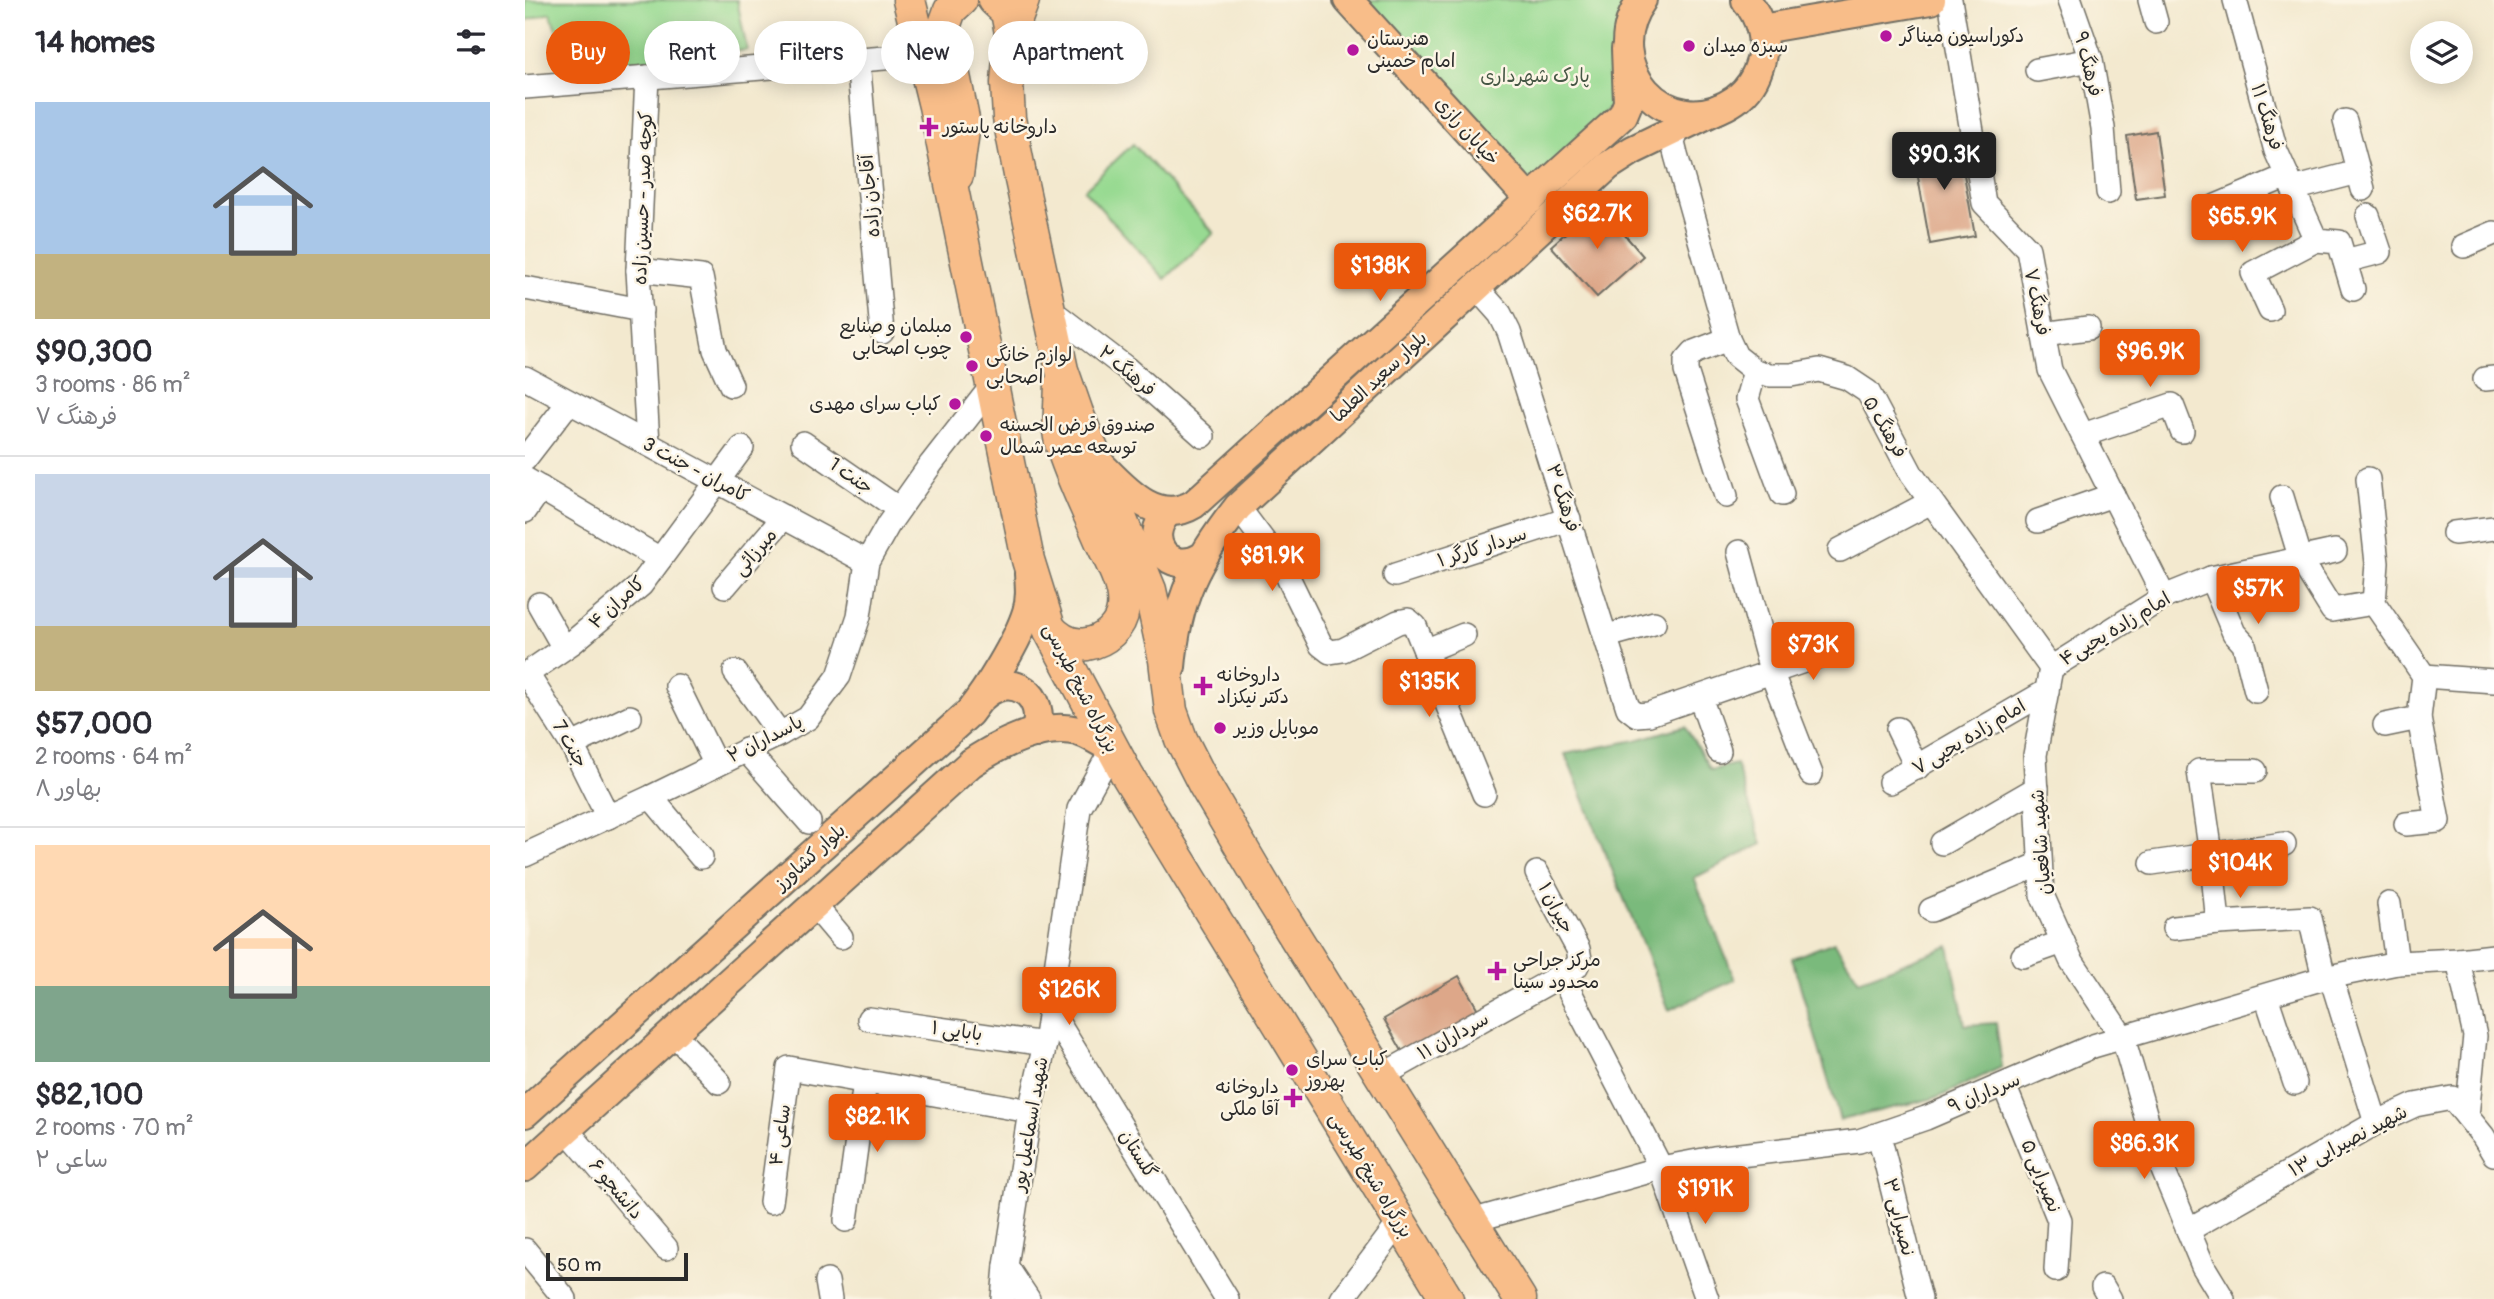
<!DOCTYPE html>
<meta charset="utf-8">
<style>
body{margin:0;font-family:Pangolin,"Playpen Sans Arabic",sans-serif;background:#f7f7f7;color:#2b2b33;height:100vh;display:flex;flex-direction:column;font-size:26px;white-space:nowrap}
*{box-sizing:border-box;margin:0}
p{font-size:23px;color:#7c7c81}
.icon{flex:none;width:38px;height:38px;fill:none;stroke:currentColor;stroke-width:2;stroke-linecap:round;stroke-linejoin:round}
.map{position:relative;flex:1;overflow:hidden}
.sheet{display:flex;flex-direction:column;background:#fff;width:525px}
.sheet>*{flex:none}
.guide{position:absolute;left:21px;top:21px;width:665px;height:63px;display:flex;gap:14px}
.tools{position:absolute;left:1885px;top:21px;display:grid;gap:14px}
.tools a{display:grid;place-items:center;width:63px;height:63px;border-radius:50%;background:#fff;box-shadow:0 4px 18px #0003;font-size:35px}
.scale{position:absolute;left:21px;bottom:18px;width:142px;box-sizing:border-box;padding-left:7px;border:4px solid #2b2b2b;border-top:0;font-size:19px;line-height:24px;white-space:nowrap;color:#2b2b2b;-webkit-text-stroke:5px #fcf5e5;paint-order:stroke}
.price{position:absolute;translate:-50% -60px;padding:0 16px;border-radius:7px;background:#ea580c;color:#fff;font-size:23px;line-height:46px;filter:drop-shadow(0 2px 4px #0008)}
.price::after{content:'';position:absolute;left:50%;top:42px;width:21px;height:16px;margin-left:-10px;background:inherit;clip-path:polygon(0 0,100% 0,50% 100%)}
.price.on{background:#222;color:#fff}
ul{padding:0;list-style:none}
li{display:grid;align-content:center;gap:14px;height:371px;padding:0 35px}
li+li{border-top:2px solid #e1e1e2}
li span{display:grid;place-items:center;height:217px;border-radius:0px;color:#555}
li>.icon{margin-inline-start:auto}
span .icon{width:126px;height:126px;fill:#fffc;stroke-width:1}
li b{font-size:30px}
h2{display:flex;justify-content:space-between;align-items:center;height:84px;padding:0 35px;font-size:30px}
.pill{padding:0 24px;border-radius:32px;background:#fff;box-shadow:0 4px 18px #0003;font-size:24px;line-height:63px}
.pill.on{background:#ea580c;color:#fff}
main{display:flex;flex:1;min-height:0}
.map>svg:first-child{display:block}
.green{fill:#98da92;stroke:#62825e;stroke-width:2}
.forest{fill:#7aba7c;stroke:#527254;stroke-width:2}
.building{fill:#dda789}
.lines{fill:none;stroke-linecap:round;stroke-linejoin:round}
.minor-casing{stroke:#716e64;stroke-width:26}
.major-casing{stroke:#716e64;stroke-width:32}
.highway-casing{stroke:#716e64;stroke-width:35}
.minor{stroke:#fff;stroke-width:23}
.major{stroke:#f8bd89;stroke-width:28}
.highway{stroke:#f8bd89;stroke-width:32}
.poi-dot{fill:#b5179e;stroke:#fcf5e5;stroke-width:2.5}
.labels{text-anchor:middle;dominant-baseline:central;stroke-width:5;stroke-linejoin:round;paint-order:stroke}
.poi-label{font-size:19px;fill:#2b2b2b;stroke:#fcf5e5;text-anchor:start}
.street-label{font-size:19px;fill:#2b2b2b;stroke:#fcf5e5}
.park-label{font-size:19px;fill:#465745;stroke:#fcf5e5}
</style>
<main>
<section class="sheet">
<h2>14 homes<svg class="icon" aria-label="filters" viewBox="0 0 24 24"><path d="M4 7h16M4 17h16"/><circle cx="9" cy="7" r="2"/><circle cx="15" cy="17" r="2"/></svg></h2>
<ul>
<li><span style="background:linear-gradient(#a9c7e8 70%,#c2b280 0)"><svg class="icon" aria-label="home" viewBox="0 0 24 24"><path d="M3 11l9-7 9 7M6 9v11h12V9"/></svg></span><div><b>$90,300</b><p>3 rooms · 86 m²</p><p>فرهنگ ۷</p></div></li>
<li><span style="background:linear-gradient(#c9d6e8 70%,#c2b280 0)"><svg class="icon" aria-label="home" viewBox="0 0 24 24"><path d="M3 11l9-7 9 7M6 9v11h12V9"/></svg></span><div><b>$57,000</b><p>2 rooms · 64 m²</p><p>بهاور ۸</p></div></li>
<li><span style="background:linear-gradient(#ffd9b3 65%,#7fa58c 0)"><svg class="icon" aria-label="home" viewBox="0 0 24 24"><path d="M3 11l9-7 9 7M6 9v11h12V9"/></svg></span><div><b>$82,100</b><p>2 rooms · 70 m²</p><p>ساعی ۲</p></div></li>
</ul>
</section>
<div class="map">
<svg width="1969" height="1299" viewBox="0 0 1969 1299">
<rect width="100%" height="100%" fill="#fcf5e5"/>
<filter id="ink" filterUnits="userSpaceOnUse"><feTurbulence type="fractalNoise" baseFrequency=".0143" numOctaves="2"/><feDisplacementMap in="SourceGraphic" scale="14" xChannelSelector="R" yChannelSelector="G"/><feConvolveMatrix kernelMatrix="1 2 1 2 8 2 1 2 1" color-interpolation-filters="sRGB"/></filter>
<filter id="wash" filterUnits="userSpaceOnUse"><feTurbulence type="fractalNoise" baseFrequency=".00686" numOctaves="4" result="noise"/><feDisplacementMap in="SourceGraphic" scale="28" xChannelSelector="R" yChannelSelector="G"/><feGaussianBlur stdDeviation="1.57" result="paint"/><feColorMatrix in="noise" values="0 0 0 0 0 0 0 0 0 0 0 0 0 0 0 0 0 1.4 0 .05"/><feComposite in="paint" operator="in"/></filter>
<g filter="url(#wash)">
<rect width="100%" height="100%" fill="#f3e9cf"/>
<g class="green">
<polygon points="0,0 212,0 222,50 46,68 25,13 0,21"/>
<polygon points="841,0 1104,0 1106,85 1008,187"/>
<polygon points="608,144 689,233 640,279 559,190"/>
</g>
<g class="forest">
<polygon points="1160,726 1186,770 1211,764 1237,844 1169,878 1210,980 1144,1010 1040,754 1111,740"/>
<polygon points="1309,942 1334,980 1424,946 1440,1025 1471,1023 1477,1067 1414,1097 1315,1120 1267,958"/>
</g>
<g id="blocks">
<g class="building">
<polygon points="1631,131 1640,195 1611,199 1602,136"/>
<polygon points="1433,141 1450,236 1405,244 1388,149"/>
<polygon points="1073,204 1118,256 1072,297 1026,246"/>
<polygon points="934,976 956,1015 881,1058 859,1019"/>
</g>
</g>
</g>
<g filter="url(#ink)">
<use href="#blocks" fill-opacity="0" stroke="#716e64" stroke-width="2"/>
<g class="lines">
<defs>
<g id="minor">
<polyline points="1425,0 1459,203 1503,249 1525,370 1639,597"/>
<polyline points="1545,0 1566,60 1578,128 1583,192"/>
<polyline points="1625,0 1631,22"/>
<polyline points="1710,0 1751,151 1791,240 1814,242 1828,289"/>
<polyline points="333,60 357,332"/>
<polyline points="1512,70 1566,60"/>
<polyline points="122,77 113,270 123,444"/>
<polyline points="0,87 397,55"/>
<polyline points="1820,121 1838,189"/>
<polyline points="1153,129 1148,143 1151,155 1203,339 1211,356 1230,371 1245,375 1266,375 1294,370 1322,378 1343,392 1387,475 1526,668"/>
<polyline points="1768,189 1833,172"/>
<polyline points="1691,206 1762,176"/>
<polyline points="1939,246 1969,233"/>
<polyline points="1820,261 1855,252 1843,216"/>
<polyline points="113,270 176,277 190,350 206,385"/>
<polyline points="951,287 975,314 984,332 1103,708 1112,715 1124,714 1314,649"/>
<polyline points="0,288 116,310"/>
<polyline points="524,309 601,368 678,436"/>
<polyline points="1745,310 1728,273 1791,240"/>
<polyline points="1518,334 1563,328"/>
<polyline points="1230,371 1222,399 1257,494"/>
<polyline points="0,378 342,562"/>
<polyline points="1960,379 1969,378"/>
<polyline points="1558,435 1647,405 1657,431"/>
<polyline points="278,443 374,509"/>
<polyline points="0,459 44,402"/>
<polyline points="0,479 135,559"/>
<polyline points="1843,479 1852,563 1849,603 1899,676 1894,718 1860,725"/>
<polyline points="1201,496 1161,371 1161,361 1169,352 1203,339"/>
<polyline points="1757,497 1776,560 1807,610 1849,603"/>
<polyline points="713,507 758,567 796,645 805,652 818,650 873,622 883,620 890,626 959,794"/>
<polyline points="0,511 16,488"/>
<polyline points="1513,521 1588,495"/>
<polyline points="1929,533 1969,528"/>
<polyline points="1315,550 1406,502"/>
<polyline points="1214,552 1247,674 1286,774"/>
<polyline points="870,575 1044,519"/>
<polyline points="1686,578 1709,633 1719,644 1731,691"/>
<polyline points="200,586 259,517"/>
<polyline points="14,604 39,648"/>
<polyline points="1082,636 1129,623"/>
<polyline points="900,651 939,635"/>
<polyline points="1526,668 1510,755 1517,895 1546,960 1598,1038 1633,1158 1678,1266 1698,1299"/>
<polyline points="1526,668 1639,597 1686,578 1810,551"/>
<polyline points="210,672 255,734"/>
<polyline points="2,674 47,745 83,817"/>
<polyline points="0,675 48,642 116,585 217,448"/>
<polyline points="1899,676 1969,681"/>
<polyline points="152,686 191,765"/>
<polyline points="1175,697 1194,751"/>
<polyline points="1373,729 1392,768"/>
<polyline points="47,745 105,717"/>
<polyline points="221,750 284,822"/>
<polyline points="1365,782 1522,691"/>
<polyline points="126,797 176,857"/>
<polyline points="1881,824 1913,821 1894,718"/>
<polyline points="1417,843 1512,788"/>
<polyline points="0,855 126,797 255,734 283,718 314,676 334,616 342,562 363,525 406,464 467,386"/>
<polyline points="1627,863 1759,844"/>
<polyline points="1864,904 1872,963"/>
<polyline points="289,905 316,937"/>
<polyline points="1406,910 1515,864"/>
<polyline points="1693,923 1686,854 1674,771 1730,771"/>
<polyline points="1649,928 1693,923 1785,918 1799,978"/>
<polyline points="1498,956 1538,942"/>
<polyline points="1933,960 1950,1036 1942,1116"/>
<polyline points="1036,975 1136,1168 1182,1299"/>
<polyline points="1806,977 1851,1123"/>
<polyline points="1741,996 1770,1083"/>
<polyline points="525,1010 702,1299"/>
<polyline points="344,1019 520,1044"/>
<polyline points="148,1033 194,1082"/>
<polyline points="856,1076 1051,967 1055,959 1053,949 1012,873"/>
<polyline points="1479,1085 1534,1220 1531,1270"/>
<polyline points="42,1130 141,1248"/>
<polyline points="1354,1135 1395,1299"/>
<polyline points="246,1202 264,1068 505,1111"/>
<polyline points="321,1220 340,1082"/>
<polyline points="946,1221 1136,1168 1189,1158 1334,1141 1401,1118 1568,1046 1799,978 1872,963 1933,960 1969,956"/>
<polyline points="1663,1230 1851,1123 1890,1105 1927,1098 1958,1136 1969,1154"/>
<polyline points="0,1250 40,1299"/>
<polyline points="481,1266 503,1299"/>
<polyline points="302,1281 305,1299"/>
<polyline points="1578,1287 1585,1299"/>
<polyline points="478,1299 481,1266 505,1111 520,1044 554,809 587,749"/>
<polyline points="817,1299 875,1222"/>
</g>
<g id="major">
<polyline points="823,0 1005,200"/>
<path d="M1117,0C1070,64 1143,146 1210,100C1223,91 1232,76 1236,60C1241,39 1235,17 1221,0"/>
<polyline points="1236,29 1406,0"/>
<path d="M574,463C599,488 631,527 669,504L1098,115L1103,103L1101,49"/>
<path d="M643,512C616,539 644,577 677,557"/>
<path d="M646,667C652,598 670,562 713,507L1083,166L1108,150L1193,109"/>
<path d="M456,698C485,669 524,695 510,733"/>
<path d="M0,1113L444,713C463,689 493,641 502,612C506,599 505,587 504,574"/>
<path d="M0,1167L446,763C475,744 518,722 553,731C565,735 576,742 587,749"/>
</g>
<g id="highway">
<polyline points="384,0 410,106 503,560 525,631 602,775 922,1299"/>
<polyline points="469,0 482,12 486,33"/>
<polyline points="498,0 486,33 482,83 484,118 495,175 537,370 552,413 625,590 640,660 646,711 656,739 679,784 748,901 995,1299"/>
<polyline points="432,175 439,124 419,27 425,10 436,0"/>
<path d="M524,628C534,639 547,647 562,644C580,641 596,627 598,609C601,587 586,562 577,543C563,510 546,477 536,443L534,431L536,384"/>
</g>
</defs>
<use href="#minor" class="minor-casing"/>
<use href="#major" class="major-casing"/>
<use href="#highway" class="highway-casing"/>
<use href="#minor" class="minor"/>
<use href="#major" class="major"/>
<use href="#highway" class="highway"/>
</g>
</g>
<g class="poi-dot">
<circle cx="1361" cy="36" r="7"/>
<circle cx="1164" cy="46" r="7"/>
<circle cx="828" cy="50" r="7"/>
<path d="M400.5 116.5h7v7h7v7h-7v7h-7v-7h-7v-7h7z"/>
<circle cx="441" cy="337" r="7"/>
<circle cx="447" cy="366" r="7"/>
<circle cx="430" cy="404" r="7"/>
<circle cx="461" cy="436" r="7"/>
<path d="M674.5 675.5h7v7h7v7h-7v7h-7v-7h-7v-7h7z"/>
<circle cx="695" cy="728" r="7"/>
<path d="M968.5 960.5h7v7h7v7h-7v7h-7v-7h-7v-7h7z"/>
<circle cx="767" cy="1070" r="7"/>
<path d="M764.5 1087.5h7v7h7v7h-7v7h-7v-7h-7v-7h7z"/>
</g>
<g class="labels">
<g class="poi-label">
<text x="1375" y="36">دکوراسیون میناگر</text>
<text x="842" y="39">هنرستان<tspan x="842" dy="22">امام خمینی</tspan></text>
<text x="1178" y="46">سبزه میدان</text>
<text x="418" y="127">داروخانه پاستور</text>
<text x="427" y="326" text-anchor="end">مبلمان و صنایع<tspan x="427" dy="22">چوب اصحابی</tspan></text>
<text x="461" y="355">لوازم خانگی<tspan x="461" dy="22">اصحابی</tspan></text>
<text x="416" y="404" text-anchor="end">کباب سرای مهدی</text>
<text x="475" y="425">صندوق قرض الحسنه<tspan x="475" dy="22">توسعه عصر شمال</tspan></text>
<text x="692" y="675">داروخانه<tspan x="692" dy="22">دکتر نیکزاد</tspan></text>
<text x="709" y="728">موبایل وزیر</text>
<text x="988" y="960">مرکز جراحی<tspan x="988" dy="22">محدود سینا</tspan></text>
<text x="781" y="1059">کباب سرای<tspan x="781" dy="22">بهروز</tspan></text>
<text x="754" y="1087" text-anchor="end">داروخانه<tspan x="754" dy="22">آقا ملکی</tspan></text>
</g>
<g class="street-label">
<text transform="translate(1563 64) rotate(76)">فرهنگ ۹</text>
<text transform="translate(1742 117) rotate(73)">فرهنگ ۱۱</text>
<text transform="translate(942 131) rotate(48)">خیابان رازی</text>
<text transform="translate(345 196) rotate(-95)">آقاجان زاده</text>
<text transform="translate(118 198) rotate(-88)">کوچه صدر - حسین زاده</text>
<text transform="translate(1512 302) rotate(79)">فرهنگ ۷</text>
<text transform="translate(602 371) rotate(40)">فرهنگ ۲</text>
<text transform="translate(854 377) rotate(-43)">بلوار سعید العلما</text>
<text transform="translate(1360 427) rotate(60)">فرهنگ ۵</text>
<text transform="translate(171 470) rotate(28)">کامران - جنت 3</text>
<text transform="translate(326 476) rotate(35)">جنت 1</text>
<text transform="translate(1038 498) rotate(72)">فرهنگ ۳</text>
<text transform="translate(957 547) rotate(-18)">سردار کارگر ۱</text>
<text transform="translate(230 552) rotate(-49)">میرزائی</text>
<text transform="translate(92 603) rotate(-42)">کامران ۴</text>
<text transform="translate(1590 629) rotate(-31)">امام زاده یحیی۴</text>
<text transform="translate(556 688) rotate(63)">بزرگراه شیخ طبرسی</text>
<text transform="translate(1444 737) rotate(-31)">امام زاده یحیی ۷</text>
<text transform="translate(240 739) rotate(-27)">پاسداران ۲</text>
<text transform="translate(45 744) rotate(60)">جنت 7</text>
<text transform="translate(1516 842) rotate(-94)">شهید شافعیان</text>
<text transform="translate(285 857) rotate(-42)">بلوار کشاورز</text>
<text transform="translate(1031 908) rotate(62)">جیران ۱</text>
<text transform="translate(432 1031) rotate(8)">بابایی ۱</text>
<text transform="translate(928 1036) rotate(-29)">سرداران ۱۱</text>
<text transform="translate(1459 1093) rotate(-23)">سرداران ۹</text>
<text transform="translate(505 1124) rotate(-80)">شهید اسماعیل پور</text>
<text transform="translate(255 1135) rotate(-82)">ساعی ۴</text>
<text transform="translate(1823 1141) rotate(-28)">شهید نصیرایی ۱۳</text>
<text transform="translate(613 1154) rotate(58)">گلستان</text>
<text transform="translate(846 1175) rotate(59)">بزرگراه شیخ طبرسی</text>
<text transform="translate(1516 1176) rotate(68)">نصیرایی ۵</text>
<text transform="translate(91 1189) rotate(50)">دانشجو ۶</text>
<text transform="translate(1374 1217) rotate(76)">نصیرایی ۳</text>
</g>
<g class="park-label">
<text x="1010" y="76">پارک شهرداری</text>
</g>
</g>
</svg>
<div class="tools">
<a><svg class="icon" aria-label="layers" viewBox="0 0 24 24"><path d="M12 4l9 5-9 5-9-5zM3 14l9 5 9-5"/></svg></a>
</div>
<div class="scale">50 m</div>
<b class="price on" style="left:1419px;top:192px">$90.3K</b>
<b class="price" style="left:1072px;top:251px">$62.7K</b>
<b class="price" style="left:1717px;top:254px">$65.9K</b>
<b class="price" style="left:855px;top:303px">$138K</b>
<b class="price" style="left:1625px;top:389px">$96.9K</b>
<b class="price" style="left:747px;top:593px">$81.9K</b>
<b class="price" style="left:1733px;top:626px">$57K</b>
<b class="price" style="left:1288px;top:682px">$73K</b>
<b class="price" style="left:904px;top:719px">$135K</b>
<b class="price" style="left:1715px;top:900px">$104K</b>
<b class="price" style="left:544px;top:1027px">$126K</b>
<b class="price" style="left:352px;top:1154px">$82.1K</b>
<b class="price" style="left:1619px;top:1181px">$86.3K</b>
<b class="price" style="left:1180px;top:1226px">$191K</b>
<div class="guide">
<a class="pill on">Buy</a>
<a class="pill">Rent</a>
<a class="pill">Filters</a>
<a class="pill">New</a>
<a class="pill">Apartment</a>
</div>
</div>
</main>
